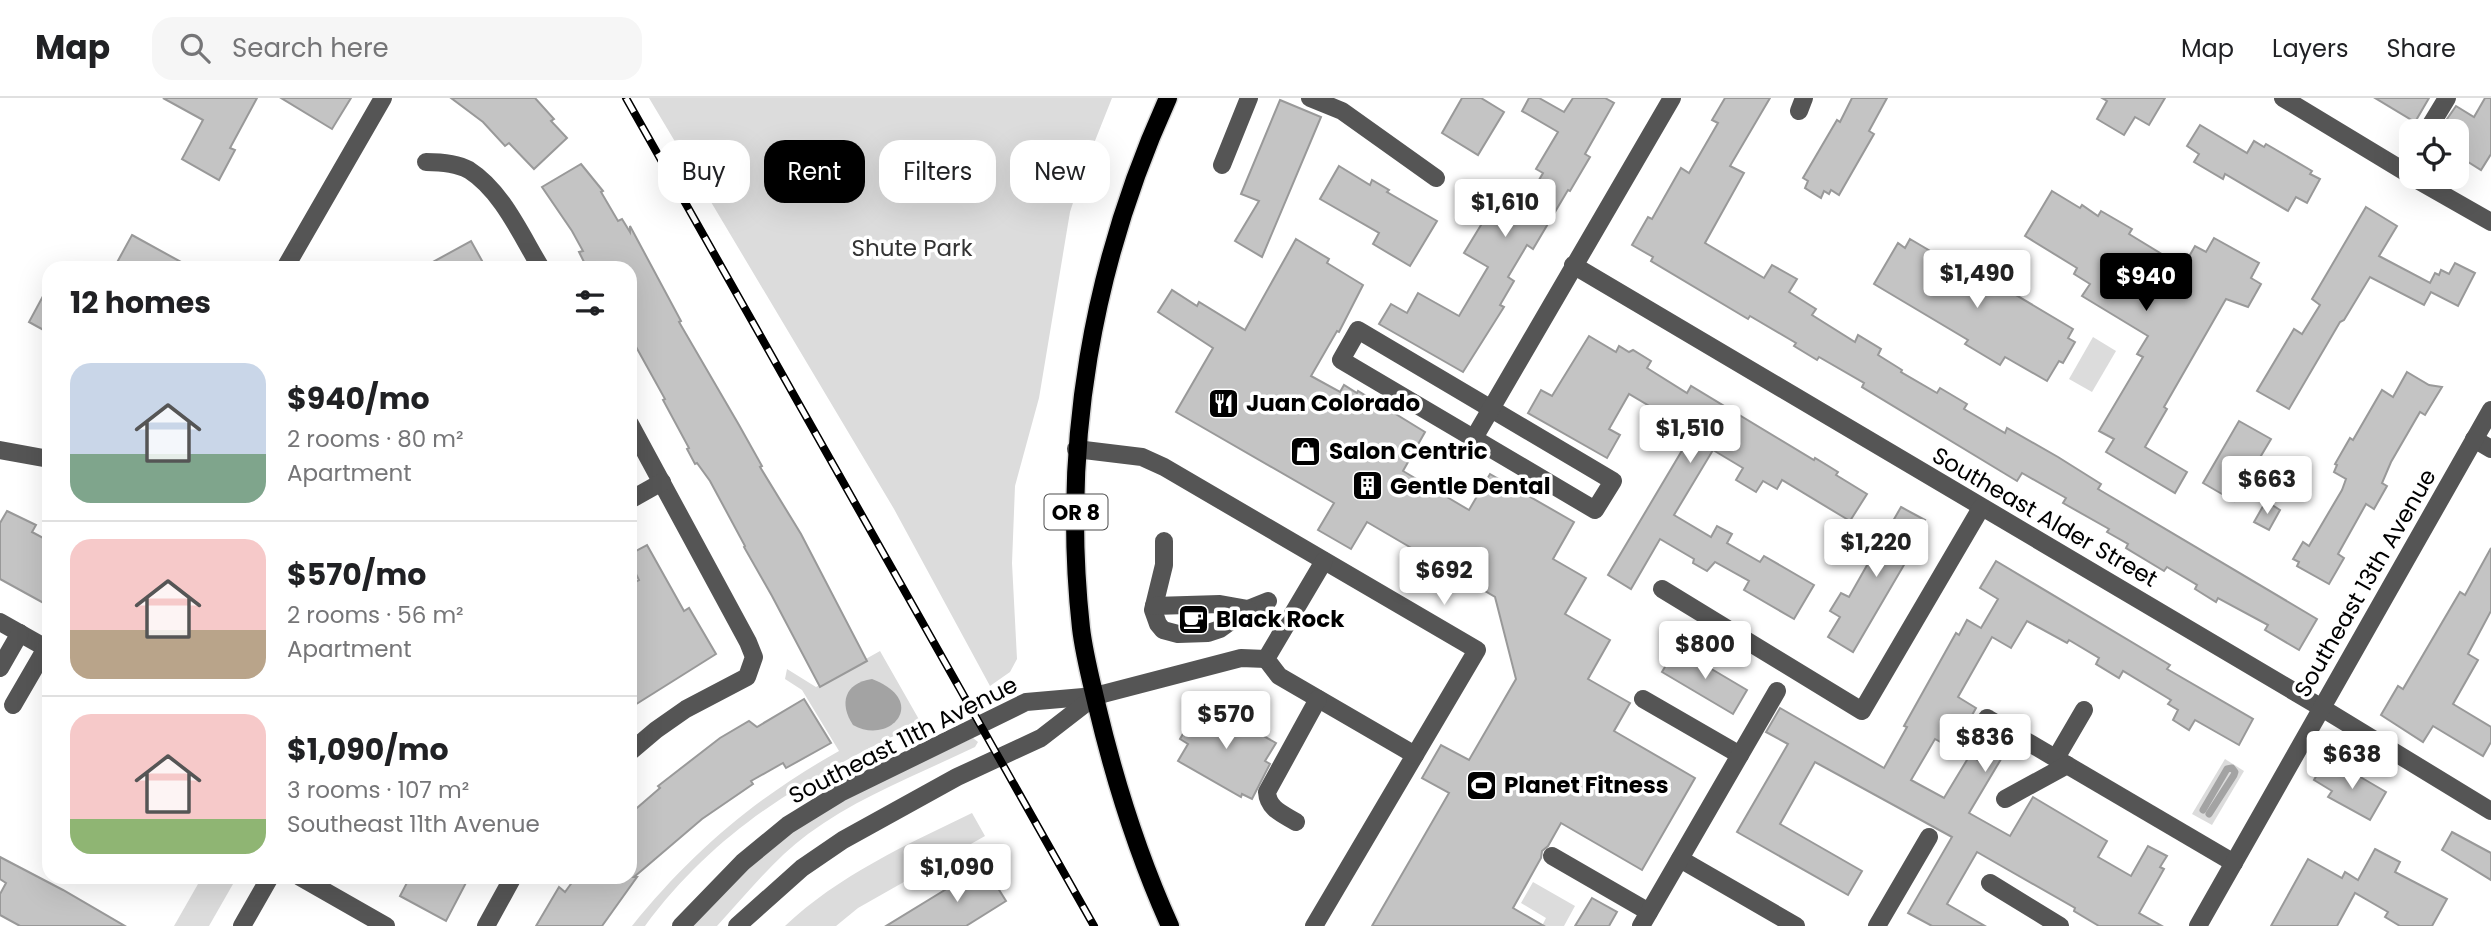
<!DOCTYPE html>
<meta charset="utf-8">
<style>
body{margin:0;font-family:Poppins,sans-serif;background:#f6f6f6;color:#202124;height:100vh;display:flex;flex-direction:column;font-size:26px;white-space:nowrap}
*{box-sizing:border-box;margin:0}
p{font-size:23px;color:#757577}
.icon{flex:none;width:38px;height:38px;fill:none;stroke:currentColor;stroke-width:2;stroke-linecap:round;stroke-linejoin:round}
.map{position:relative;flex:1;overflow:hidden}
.drawer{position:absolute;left:42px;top:163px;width:595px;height:623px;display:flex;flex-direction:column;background:#fff;border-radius:21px;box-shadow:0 7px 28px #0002}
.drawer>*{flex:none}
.guide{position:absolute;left:658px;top:42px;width:665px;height:63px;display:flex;gap:14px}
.buttons{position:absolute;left:2399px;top:21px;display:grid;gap:14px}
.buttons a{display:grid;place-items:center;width:70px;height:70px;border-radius:14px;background:#fff;box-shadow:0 7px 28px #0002;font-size:35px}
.price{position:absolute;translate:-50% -60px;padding:0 16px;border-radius:7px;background:#fff;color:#222;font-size:23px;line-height:46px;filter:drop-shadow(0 2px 4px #0008)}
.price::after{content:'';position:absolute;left:50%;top:42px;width:21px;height:16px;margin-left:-10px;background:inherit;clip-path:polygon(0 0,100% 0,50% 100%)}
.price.active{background:#000;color:#fff}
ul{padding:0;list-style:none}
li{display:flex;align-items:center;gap:21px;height:175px;padding:0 28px}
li+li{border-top:2px solid #e0e0e0}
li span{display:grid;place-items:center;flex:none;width:196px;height:140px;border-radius:21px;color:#555}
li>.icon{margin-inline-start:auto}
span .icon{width:84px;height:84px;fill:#fffc;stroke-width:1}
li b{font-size:30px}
h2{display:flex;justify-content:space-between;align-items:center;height:84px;padding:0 28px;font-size:30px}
.tag{padding:0 24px;border-radius:21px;background:#fff;box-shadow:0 7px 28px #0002;font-size:24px;line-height:63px}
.tag.active{background:#000;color:#fff}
header{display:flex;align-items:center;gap:42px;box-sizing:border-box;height:98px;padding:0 35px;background:#fff;border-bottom:2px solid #e0e0e0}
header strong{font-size:33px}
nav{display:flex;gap:38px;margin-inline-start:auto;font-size:24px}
.search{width:490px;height:63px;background:#f6f6f6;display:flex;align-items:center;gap:18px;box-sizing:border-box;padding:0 24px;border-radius:21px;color:#757577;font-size:26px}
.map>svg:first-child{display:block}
.green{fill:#dcdcdc}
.water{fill:#a3a3a3}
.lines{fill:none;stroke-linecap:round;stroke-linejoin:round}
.stream{stroke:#a3a3a3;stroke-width:7}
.building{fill:#c4c4c4;stroke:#999;stroke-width:2}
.major-casing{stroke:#dbdbdb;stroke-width:21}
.minor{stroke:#555;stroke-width:18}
.major{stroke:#000;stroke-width:18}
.rail-casing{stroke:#000;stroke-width:8}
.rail{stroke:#fff;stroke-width:5;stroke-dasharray:16;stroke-linecap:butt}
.labels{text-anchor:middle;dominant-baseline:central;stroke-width:7;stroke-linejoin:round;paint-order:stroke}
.shield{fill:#fff;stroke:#4c4c4c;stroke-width:2}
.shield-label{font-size:21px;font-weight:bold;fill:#000}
.park-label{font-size:23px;fill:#333;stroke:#fff}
.poi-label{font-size:23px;font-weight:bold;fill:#000;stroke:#fff;text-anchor:start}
.street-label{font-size:23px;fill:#000;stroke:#fff}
</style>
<header>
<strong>Map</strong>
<div class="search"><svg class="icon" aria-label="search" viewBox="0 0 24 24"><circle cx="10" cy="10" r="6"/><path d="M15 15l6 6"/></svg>Search here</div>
<nav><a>Map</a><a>Layers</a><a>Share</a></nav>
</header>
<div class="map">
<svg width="2491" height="828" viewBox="0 0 2491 828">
<rect width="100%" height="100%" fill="#fff"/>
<g class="green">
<polygon points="649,0 1112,0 1085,68 1070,114 1039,300 1015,388 1012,465 1017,561 1010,574 990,588 894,411"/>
<polygon points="2093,239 2116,253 2092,294 2069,281"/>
<path d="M880,553L921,625C811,677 719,728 645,828H632C692,754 755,700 839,653L802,592L785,581L787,571L816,589Z"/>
<path d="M973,640L978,644L975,649C919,676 858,699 808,736C773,762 746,797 717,828H691C720,797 749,765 784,739C840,696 909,670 973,640Z"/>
<polygon points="2225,661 2244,673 2212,727 2192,716"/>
<path d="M972,715L985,738L858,810L836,828H785C839,777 906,747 972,715Z"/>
<polygon points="202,779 237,779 209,828 174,828"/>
<polygon points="1533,784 1575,808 1564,828 1542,828 1546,820 1521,805"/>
</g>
<path class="water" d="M872,581C930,603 890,648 853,627C839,606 844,585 872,581Z"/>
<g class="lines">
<polyline class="stream" points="2203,712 2227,671 2232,670 2235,674 2234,677 2209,716"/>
</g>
<g class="building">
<polygon points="163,0 257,0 230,50 235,52 219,82 182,61 203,22"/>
<polygon points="281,0 351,0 332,31"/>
<polygon points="451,0 535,0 554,21 551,23 567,40 534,71 509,45 505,48 483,24"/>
<polygon points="1462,0 1481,0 1504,14 1478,57 1442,35"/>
<polygon points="1529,0 1539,0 1564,14 1573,0 1605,0 1614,5 1585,56 1590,59 1570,93 1568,92 1533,151 1527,147 1508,179 1514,183 1500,207 1504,209 1463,274 1379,226 1391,206 1407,215 1418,195 1459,218 1488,169 1464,155 1495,104 1518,118 1543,75 1536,71 1558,34 1522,13"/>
<polygon points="1725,0 1770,0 1730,68 1744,75 1705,145 1764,180 1772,167 1797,181 1789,194 1816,211 1812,217 1855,244 1858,237 1881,251 1878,257 1902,272 1901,274 1937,295 1940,290 1967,306 1964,311 2005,335 2007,330 2058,359 2101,386 2098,391 2317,521 2299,552 2265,532 2268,527 2218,500 2216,504 2195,491 2197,487 2167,469 2164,473 2126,450 2128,446 2107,434 2109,431 2063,405 2066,400 2022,375 2017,383 1862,289 1864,285 1819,259 1817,262 1794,248 1796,245 1750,218 1748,221 1651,163 1653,159 1632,147 1648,119 1652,121 1681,70 1689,75 1718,25 1712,22"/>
<polygon points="1852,0 1887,0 1869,33 1874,36 1839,97 1831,92 1829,96 1824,93 1821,100 1805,90 1808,83 1803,80 1837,22 1840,24"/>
<polygon points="2102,0 2165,0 2149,27 2135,19 2124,37 2097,21 2107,3"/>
<polygon points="2375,0 2429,0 2415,24"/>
<polygon points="2485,0 2491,0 2491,56 2481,72 2457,57 2457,43 2464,32 2447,21 2456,8 2474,19"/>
<polygon points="1280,2 1321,19 1262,159 1235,143 1259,103 1241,96"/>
<polygon points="2200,27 2247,55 2254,43 2264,49 2266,46 2312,73 2310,76 2320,81 2307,105 2296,99 2288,113 2225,76 2223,81 2194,64 2199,56 2187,48"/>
<polygon points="581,66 603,93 601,94 618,123 622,121 630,134 630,128 681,223 679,224 739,327 762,368 760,369 801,436 867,563 820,589 772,498 744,449 745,448 710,383 697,365 695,366 687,351 689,350 663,302 665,301 630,238 630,170 587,170 579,154 583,153 572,133 542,89"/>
<polygon points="1339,68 1370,87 1372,82 1389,92 1387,94 1437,123 1410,168 1373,146 1379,135 1320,101"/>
<polygon points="2052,93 2080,110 2082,107 2098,118 2101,113 2132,131 2129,136 2183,169 2195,148 2206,154 2214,140 2259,165 2251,180 2261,186 2248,209 2226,201 2164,309 2167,311 2145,349 2187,374 2175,395 2106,354 2114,341 2099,333 2143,259 2137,256 2148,238 2082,198 2090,186 2074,176 2077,170 2025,138"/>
<polygon points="2366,109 2397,128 2379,158 2430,185 2435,175 2439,177 2441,172 2449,176 2455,165 2475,175 2458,208 2431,194 2424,207 2370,179 2344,222 2340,224 2289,311 2257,293 2294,231 2302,236 2320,207 2312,201"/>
<polygon points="132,137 192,170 114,170"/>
<polygon points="1296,141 1329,161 1327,165 1363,187 1339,234 1337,233 1311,278 1340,294 1344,287 1357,295 1358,293 1425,334 1403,373 1469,412 1490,376 1574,424 1553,461 1586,480 1565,516 1610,542 1588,581 1630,605 1614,633 1695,680 1642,772 1561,725 1548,748 1542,753 1541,760 1513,810 1544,828 1372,828 1449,695 1422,680 1441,647 1469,662 1516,581 1495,499 1367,424 1351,451 1318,432 1334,405 1176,314 1213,250 1158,214 1172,192 1197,208 1199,204 1245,232"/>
<polygon points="1910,141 1976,180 1979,175 2073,231 2068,240 2075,244 2063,265 2059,263 2047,283 2005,259 2000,267 1965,246 1968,242 1874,186 1898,145 1905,150"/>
<polygon points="471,143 486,170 422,170"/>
<polygon points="49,187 49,235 29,224"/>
<polygon points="1589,238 1616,254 1619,248 1629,254 1633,252 1651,263 1647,270 1687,295 1691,288 1814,362 1815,360 1838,374 1836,377 1867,396 1850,423 1782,382 1777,391 1763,383 1756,394 1736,382 1743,370 1713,352 1674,417 1711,439 1717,428 1732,436 1727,445 1760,464 1764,458 1814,487 1794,521 1744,492 1749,483 1715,464 1707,473 1693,465 1694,461 1660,441 1631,491 1608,477 1693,334 1629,296 1609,331 1620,337 1607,360 1528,315 1541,292 1552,298"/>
<polygon points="2407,274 2429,287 2442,289 2425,317 2420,314 2391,364 2382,385 2387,388 2374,411 2366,406 2338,456 2344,460 2329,486 2297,468 2299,464 2293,461 2303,444 2309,448 2342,392 2346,381 2334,374 2337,367 2335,366 2350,340 2353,342 2382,292 2393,299"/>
<polygon points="2239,323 2271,341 2234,403 2203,385"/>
<polygon points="2266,403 2280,412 2269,432 2254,424"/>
<polygon points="1901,409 1925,422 1914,441 1918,443 1853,554 1828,539 1840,519 1830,513 1841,495 1849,499 1866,469 1878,448 1869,443 1880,425 1889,430"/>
<polygon points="7,413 36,427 32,434 49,443 49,508 0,481 0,425"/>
<polygon points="647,447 684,513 689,510 716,556 630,610 630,487 639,482 630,464 630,456"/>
<polygon points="2491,450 2491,513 2468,556 2478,562 2453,606 2491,629 2491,644 2483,658 2433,628 2423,644 2381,617 2398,588 2403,591 2460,494 2465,497"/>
<polygon points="1996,463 2170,567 2167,571 2253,621 2239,647 2195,622 2189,632 2173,622 2178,612 2168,606 2171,602 2123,573 2119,580 2096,566 2099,560 2069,542 2067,545 2027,523 2011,550 1992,539 1958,599 1976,610 1953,651 1935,641 1911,682 1944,700 1970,657 1979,663 1993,642 2007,651 1969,715 2010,738 2033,699 2107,743 2098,759 2131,778 2148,748 2167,758 2160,769 2164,771 2139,815 2162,828 2099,828 2074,813 2075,810 1977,754 1947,806 1985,828 1932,828 1908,815 1952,739 1815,664 1780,726 1862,773 1848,797 1737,734 1788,646 1766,634 1780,610 1884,670 1907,629 1904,628 1956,535 1959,537 1967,522 1981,530 1998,501 1980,490"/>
<polygon points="1676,550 1747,592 1733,616 1662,574"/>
<polygon points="804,601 831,645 786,670 783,665 751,683 753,686 702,721 634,779 637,779 602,828 536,828 559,789 565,794 576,779 630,779 630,716 660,690 658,688 720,640 749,623 757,629"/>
<polygon points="1202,603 1276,645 1265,663 1270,666 1252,701 1242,696 1241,699 1178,663 1188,646 1180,641"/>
<polygon points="2322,668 2340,678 2345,670 2386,694 2370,722 2328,699 2332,693 2314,682"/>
<polygon points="2452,734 2491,755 2491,782 2442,752"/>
<polygon points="2375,751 2400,764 2395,774 2447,801 2432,828 2400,828 2385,819 2388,814 2355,795 2337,828 2271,828 2308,761 2342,780 2345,774 2358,782"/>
<polygon points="0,759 63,792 125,828 20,828 0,817 0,796 6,785 0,781"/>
<polygon points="984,768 1006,803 966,828 886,828"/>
<polygon points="410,779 469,779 446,823 400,798"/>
<polygon points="1592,800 1617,814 1609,828 1575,828"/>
</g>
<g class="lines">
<defs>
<path id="major" d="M1168,0C1092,167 1061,348 1081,530C1084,556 1091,582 1097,608C1115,684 1138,757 1170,828"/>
</defs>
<use href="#major" class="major-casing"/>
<g class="minor">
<polyline points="1310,0 1342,13 1436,80"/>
<polyline points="2283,0 2412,78"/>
<polyline points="1799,13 1804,0"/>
<polyline points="2427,33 2447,0"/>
<path d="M426,64C441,64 456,65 469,72C502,93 521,137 541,170"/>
<polyline points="1222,67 1249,0"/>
<polyline points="2412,79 2491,124"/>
<polyline points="1573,167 2322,610 2491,713"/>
<polyline points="285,170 383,0"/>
<polygon points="1358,232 1613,383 1595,412 1341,262"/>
<polyline points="630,326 748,544 754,559 747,579 686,611 656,632 630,654"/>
<polyline points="1474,340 1672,0"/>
<polyline points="2474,341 2491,351"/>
<polyline points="1076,351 1142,359 1164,369 1477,552 1314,828"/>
<polyline points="0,352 49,361"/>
<polyline points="630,402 662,384"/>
<polyline points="1164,443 1164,467 1153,512 1158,526 1163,532 1178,536 1208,535 1220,531 1248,511 1268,503"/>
<polyline points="1324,463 1266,561 1279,578 1415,657"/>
<polyline points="1662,491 1862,613 1981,410"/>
<polyline points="1154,508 1220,506 1248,511"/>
<polyline points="0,524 46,550"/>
<polyline points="0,570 20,535"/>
<polyline points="1643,601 1740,657"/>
<polyline points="13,607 49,545"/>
<polyline points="1987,620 2234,765"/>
<polyline points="2056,660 2084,612"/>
<polyline points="2005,701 2067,667"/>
<path d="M1296,724C1283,716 1268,711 1267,694L1318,601"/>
<polyline points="1552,758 1649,814"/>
<polyline points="1680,761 1796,828"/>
<polyline points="300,779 386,828"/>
<polyline points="1990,785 2060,828"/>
<polyline points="242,828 270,779"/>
<polyline points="486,828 513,779"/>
<polyline points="681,828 743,764 788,727 840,695 1026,604 1095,598 1241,560 1266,561"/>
<polyline points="737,828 802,770 843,742 957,679 1041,640 1094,599"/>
<polyline points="1641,828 1777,593"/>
<polyline points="1877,828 1929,739"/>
<polyline points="2198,828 2491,312"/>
</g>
<use href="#major" class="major"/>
<defs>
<polyline id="rail" points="626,0 1094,828"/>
</defs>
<use href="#rail" class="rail-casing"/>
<use href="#rail" class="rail"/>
</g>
<defs>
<symbol id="restaurant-square" viewBox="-11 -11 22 22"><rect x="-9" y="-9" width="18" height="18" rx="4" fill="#000" stroke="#fff"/><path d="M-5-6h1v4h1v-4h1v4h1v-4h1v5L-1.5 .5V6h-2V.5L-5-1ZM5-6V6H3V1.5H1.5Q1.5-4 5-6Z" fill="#fff"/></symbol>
<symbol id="shop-square" viewBox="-11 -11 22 22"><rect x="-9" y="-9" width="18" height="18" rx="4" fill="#000" stroke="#fff"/><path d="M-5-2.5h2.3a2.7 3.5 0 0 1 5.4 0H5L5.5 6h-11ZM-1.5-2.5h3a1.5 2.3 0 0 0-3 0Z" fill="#fff"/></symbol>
<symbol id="building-square" viewBox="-11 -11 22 22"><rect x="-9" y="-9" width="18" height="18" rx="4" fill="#000" stroke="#fff"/><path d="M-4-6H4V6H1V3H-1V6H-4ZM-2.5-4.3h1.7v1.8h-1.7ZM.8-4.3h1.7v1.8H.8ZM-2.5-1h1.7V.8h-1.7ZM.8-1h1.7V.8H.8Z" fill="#fff"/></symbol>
<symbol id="cafe-square" viewBox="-11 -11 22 22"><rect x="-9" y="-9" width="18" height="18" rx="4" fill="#000" stroke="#fff"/><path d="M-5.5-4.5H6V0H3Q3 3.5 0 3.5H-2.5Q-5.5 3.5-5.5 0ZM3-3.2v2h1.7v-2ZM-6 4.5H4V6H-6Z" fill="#fff"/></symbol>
<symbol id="stadium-square" viewBox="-11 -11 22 22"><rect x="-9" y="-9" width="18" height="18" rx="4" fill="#000" stroke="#fff"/><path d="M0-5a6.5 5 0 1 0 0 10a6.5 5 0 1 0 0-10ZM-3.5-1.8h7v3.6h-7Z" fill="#fff"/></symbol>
</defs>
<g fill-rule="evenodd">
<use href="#restaurant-square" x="1206" y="288" width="35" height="35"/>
<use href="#shop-square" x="1288" y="336" width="35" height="35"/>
<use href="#building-square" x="1350" y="370" width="35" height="35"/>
<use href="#cafe-square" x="1176" y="504" width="35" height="35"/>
<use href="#stadium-square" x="1464" y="670" width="35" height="35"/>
</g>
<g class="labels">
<rect class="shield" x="1044.5" y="396.5" width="63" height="35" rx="5"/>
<g class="shield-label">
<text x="1076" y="414">OR 8</text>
</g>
<g class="park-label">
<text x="912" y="150">Shute Park</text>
</g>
<g class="poi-label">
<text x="1246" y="305">Juan Colorado</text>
<text x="1329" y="353">Salon Centric</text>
<text x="1390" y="388">Gentle Dental</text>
<text x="1216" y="521">Black Rock</text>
<text x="1504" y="687">Planet Fitness</text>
</g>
<g class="street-label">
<text transform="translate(2045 419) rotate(30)">Southeast Alder Street</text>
<text transform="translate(2365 485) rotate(-60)">Southeast 13th Avenue</text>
<text transform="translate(903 642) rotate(-27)">Southeast 11th Avenue</text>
</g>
</g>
</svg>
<div class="buttons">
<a><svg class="icon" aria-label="locate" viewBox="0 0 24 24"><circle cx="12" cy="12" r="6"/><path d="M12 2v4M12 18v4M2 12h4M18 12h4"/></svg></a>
</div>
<b class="price" style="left:1505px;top:141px">$1,610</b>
<b class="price" style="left:1977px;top:212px">$1,490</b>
<b class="price active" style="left:2146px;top:215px">$940</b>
<b class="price" style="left:1690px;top:367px">$1,510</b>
<b class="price" style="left:2267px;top:418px">$663</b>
<b class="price" style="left:1876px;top:481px">$1,220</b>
<b class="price" style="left:1444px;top:509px">$692</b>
<b class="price" style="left:1705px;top:583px">$800</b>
<b class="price" style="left:1226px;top:653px">$570</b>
<b class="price" style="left:1985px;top:676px">$836</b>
<b class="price" style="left:2352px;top:693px">$638</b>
<b class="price" style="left:957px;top:806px">$1,090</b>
<div class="guide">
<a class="tag">Buy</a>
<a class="tag active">Rent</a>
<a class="tag">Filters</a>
<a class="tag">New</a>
</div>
<section class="drawer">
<h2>12 homes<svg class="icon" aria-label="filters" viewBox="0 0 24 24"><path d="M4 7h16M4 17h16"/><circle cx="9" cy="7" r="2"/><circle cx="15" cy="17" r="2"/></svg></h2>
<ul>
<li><span style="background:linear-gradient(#c9d6e8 65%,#7fa58c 0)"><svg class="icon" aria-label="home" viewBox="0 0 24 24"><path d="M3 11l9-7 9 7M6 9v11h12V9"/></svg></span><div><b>$940/mo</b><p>2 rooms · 80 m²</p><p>Apartment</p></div></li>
<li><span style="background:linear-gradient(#f6c9c9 65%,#b9a48a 0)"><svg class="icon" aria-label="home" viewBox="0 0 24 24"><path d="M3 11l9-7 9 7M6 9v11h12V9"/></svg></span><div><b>$570/mo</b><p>2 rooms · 56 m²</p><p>Apartment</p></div></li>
<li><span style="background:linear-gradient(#f6c9c9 75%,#8fb573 0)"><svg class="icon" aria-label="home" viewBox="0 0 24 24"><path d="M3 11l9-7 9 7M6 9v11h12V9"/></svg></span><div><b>$1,090/mo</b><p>3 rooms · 107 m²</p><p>Southeast 11th Avenue</p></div></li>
</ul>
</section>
</div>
